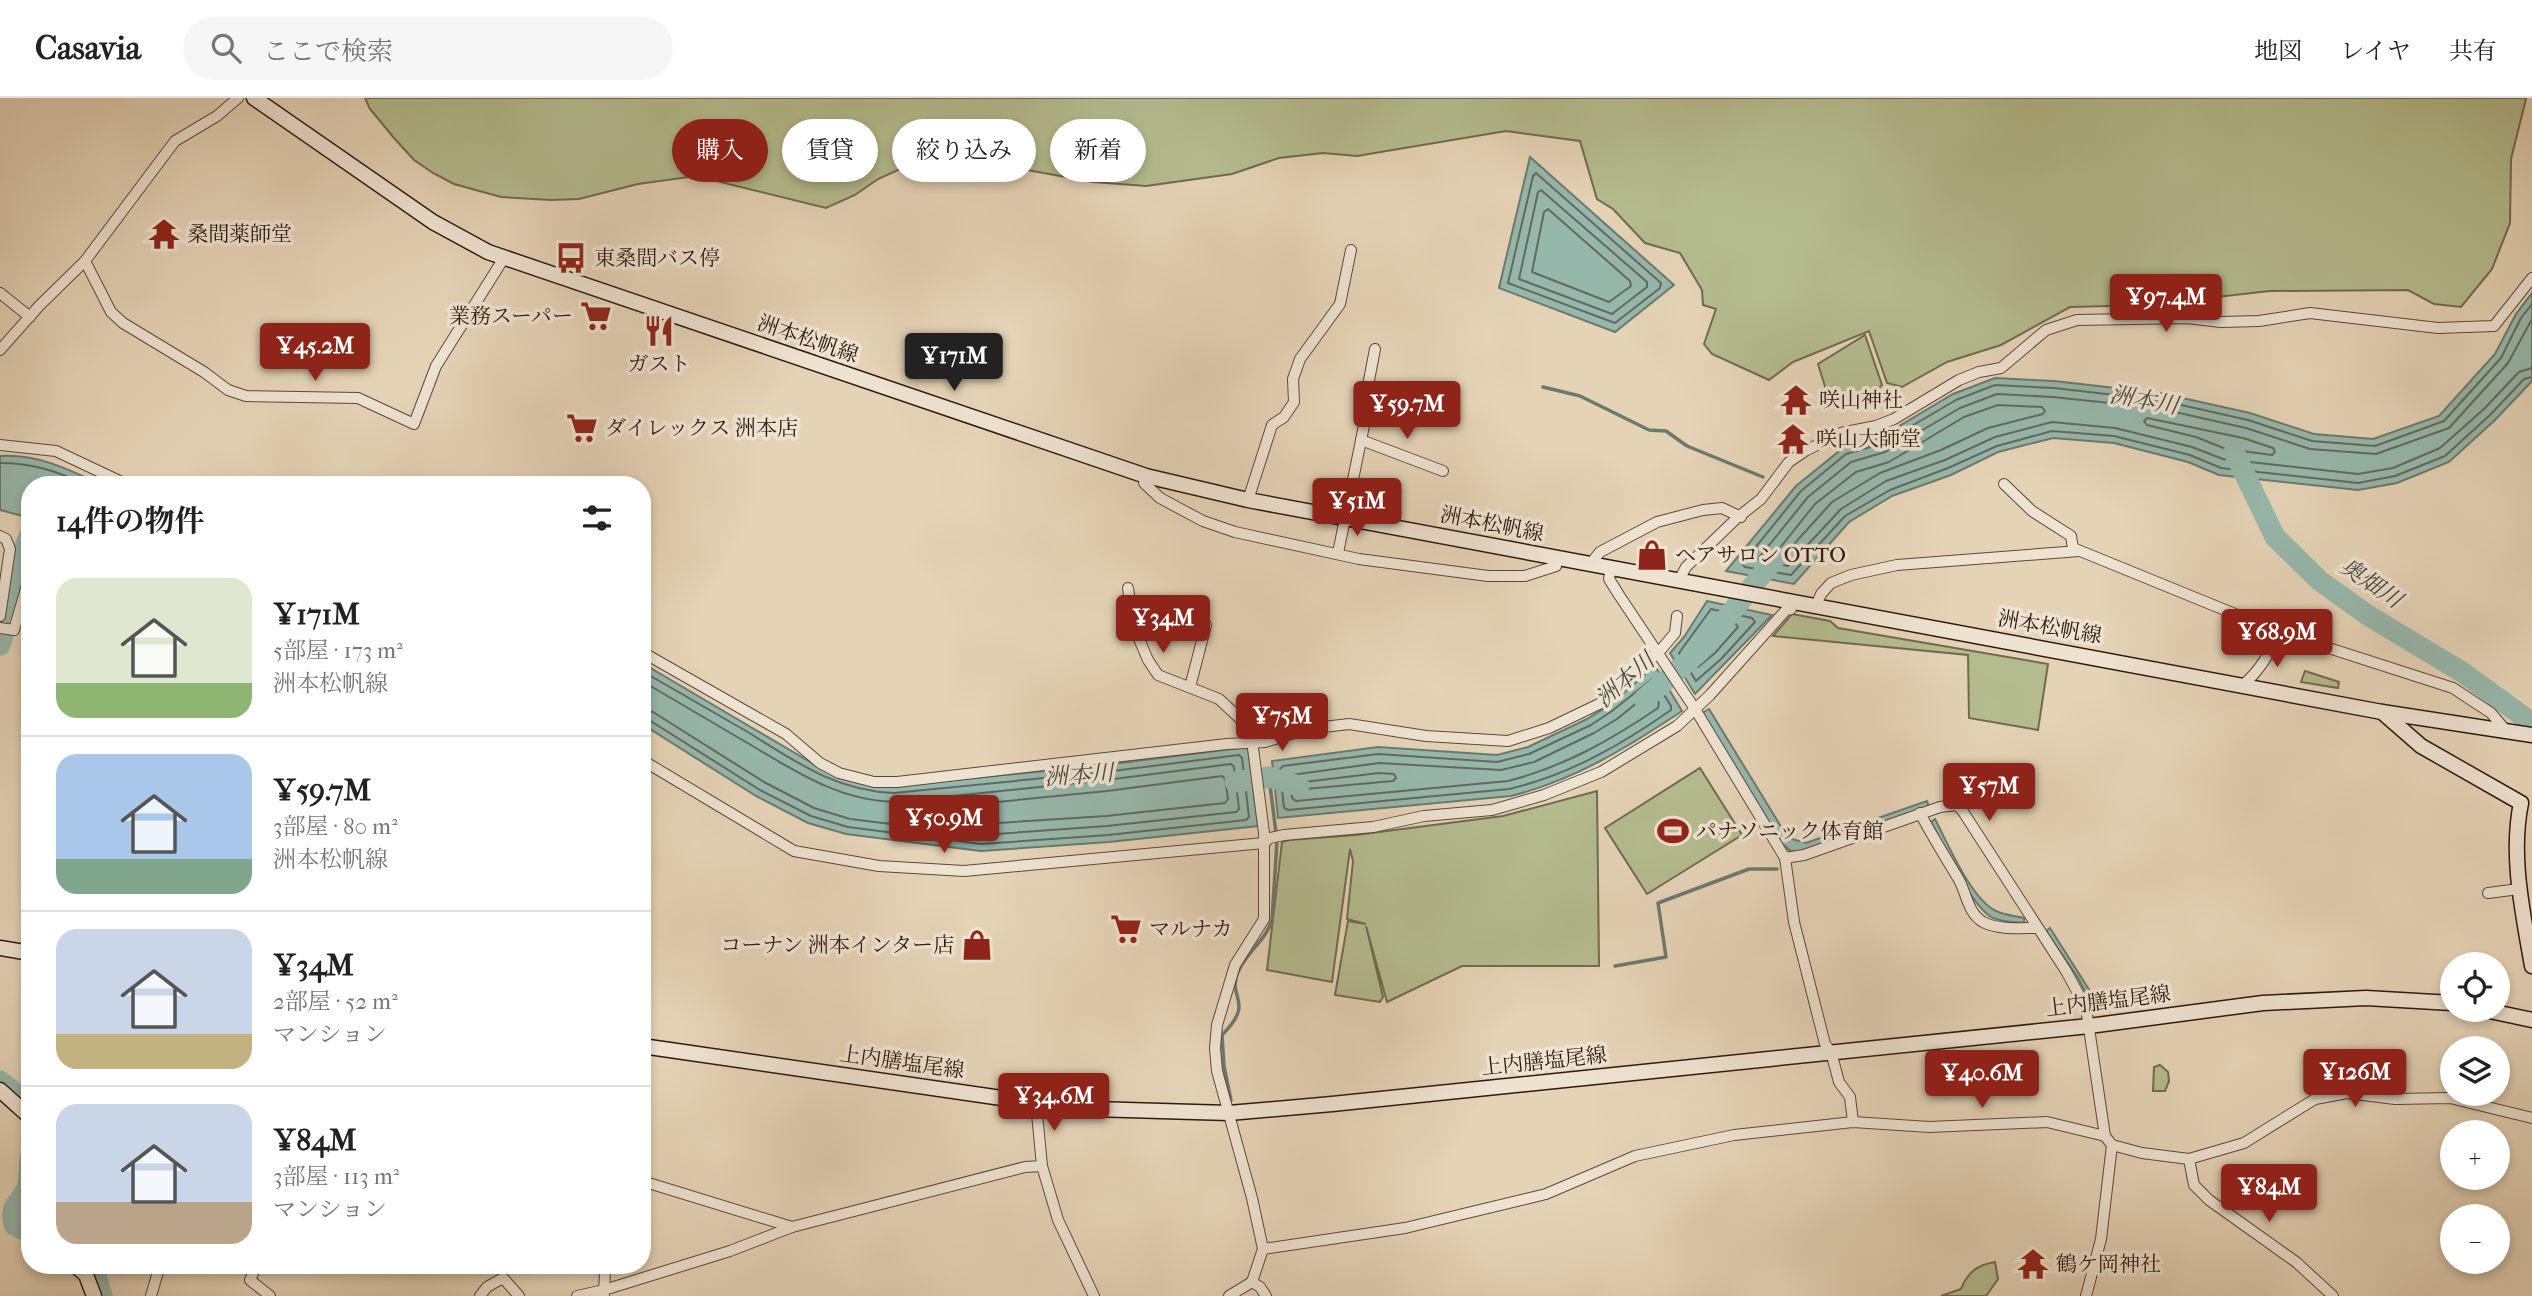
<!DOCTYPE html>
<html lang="ja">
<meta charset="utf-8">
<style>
body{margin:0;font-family:"IM FELL French Canon","Noto Serif JP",serif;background:#f6f6f6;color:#222;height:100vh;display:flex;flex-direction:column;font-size:26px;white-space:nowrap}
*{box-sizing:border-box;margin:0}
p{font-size:23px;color:#767676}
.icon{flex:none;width:38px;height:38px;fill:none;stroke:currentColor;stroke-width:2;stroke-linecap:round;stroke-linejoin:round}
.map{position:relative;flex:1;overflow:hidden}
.side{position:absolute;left:21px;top:378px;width:630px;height:798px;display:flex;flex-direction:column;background:#fff;border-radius:28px;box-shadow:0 4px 10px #0003}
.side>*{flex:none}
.guide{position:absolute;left:672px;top:21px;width:665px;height:63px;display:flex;gap:14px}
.tools{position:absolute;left:2440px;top:854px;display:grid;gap:14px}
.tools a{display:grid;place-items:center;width:70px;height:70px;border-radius:50%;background:#fff;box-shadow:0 4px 10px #0003;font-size:35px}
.price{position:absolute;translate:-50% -60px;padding:0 16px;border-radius:7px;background:#8f2418;color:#fff;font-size:23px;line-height:46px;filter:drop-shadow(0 2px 4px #0008)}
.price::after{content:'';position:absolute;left:50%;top:42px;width:21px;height:16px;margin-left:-10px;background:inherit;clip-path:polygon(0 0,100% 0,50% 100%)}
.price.on{background:#222;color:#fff}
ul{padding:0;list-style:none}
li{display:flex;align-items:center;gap:21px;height:175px;padding:0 35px}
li+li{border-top:2px solid #e0e0e0}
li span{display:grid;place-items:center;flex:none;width:196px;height:140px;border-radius:21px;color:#555}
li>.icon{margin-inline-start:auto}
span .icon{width:84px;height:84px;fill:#fffc;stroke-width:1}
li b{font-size:30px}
h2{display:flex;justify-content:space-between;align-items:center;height:84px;padding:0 35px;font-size:30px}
.pill{padding:0 24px;border-radius:32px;background:#fff;box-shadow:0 4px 10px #0003;font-size:24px;line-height:63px}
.pill.on{background:#8f2418;color:#fff}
header{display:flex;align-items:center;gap:42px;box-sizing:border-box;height:98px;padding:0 35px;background:#fff;border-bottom:2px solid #e0e0e0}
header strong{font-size:33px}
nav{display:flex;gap:38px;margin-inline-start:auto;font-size:24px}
.search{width:490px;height:63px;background:#f6f6f6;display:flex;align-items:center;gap:18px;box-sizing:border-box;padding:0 24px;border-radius:38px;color:#767676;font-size:26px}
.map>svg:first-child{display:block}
.green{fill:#b4bc8e;stroke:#706b4f;stroke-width:2}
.water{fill:#96b8ac;stroke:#6c796e;stroke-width:2}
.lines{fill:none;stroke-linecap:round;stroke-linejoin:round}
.shore{stroke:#62695e;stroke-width:2}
.stream{stroke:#6c796e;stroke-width:3.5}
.river{stroke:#96b8ac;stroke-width:21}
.street-casing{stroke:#5b483a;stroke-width:12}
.secondary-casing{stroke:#2d1a10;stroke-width:17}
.street{stroke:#eee2d0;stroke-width:10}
.secondary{stroke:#eee2d0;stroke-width:14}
.labels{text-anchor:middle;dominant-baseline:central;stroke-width:7;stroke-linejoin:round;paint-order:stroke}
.poi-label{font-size:21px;fill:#2d1a10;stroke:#eee2d0;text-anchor:start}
.street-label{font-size:21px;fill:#2d1a10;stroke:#eee2d0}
.water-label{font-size:23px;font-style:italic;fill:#4c493f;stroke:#eee2d0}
</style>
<header>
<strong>Casavia</strong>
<div class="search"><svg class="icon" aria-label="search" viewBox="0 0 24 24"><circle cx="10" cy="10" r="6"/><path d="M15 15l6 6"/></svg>ここで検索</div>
<nav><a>地図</a><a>レイヤ</a><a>共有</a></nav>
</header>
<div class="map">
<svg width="2532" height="1198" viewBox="0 0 2532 1198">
<rect width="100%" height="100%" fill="#e5d3b6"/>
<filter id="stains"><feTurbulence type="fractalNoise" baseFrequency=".00286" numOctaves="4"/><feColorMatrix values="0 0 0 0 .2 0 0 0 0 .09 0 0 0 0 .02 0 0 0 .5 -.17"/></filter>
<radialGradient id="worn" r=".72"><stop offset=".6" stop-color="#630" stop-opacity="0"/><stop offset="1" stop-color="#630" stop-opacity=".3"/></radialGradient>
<g class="green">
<polygon points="365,0 2526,0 2526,1 2511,61 2510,125 2492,171 2461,209 2434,206 2408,192 2270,193 2145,207 2070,209 2001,247 1947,264 1902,289 1887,285 1869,233 1793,264 1769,282 1712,256 1704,246 1716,211 1703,207 1702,192 1680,155 1645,145 1613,111 1597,101 1580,43 1506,33 1357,58 1323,55 1279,60 1232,76 1146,88 1093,84 962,60 935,57 909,67 878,81 855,97 826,110 696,78 638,86 579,101 551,102 501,99 454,86 433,75 414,62 394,40 370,11"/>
<polygon points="1865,237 1882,287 1870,299 1843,308 1827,295 1818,266"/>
<polygon points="1792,516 1830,523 1838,530 2048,566 2038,632 1969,620 1968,557 1773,538"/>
<polygon points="2305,573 2339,584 2338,590 2301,584"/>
<polygon points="1700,670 1742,737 1647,796 1605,730"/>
<polygon points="1597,693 1599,868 1462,868 1387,904 1366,828 1383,899 1380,904 1335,897 1348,823 1366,826 1347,821 1353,763 1350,751 1332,884 1267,872 1282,744 1289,742 1356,737 1503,718"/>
<polygon points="2160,967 2168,974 2169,983 2165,993 2153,993 2154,969"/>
<path d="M1995,1164L1998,1181L1986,1198H1941L1961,1191C1968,1174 1977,1167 1995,1164Z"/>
</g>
<g class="water">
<polygon points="1530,59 1674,187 1615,234 1499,190"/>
<polygon points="2532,195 2532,283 2495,322 2449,364 2397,385 2358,392 2219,377 2188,364 2114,345 2053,340 1998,354 1951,377 1892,398 1849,424 1794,486 1726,473 1796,388 1843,350 1879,340 1953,296 1995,280 2054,283 2160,295 2250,315 2314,336 2373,341 2439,318 2495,256 2516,216"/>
<path d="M0,358C38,356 68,371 102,387H30V420L0,412Z"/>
<polygon points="1707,503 1772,517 1695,596 1670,555 1684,539"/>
<polygon points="642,565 817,668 894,688 1104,667 1248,649 1258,728 1109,744 981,753 846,736 808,725 756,698 642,626"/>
<path d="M1655,568L1682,613C1628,649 1575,682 1511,698L1278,720L1272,663L1378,649L1497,657L1528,649L1587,621L1608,608Z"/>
<polygon points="1709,611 1788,740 1806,745 1927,703 1929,709 1804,754 1791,753 1782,746 1702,615"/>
<path d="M1935,721C1948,746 1971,801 1996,813C2004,817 2015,818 2024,820V825C2013,824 2000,824 1991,819C1968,804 1945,748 1931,724Z"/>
<polygon points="2050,830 2102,912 2096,914 2078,880 2046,833"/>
</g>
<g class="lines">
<g class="shore">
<polygon points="1536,75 1661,185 1660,190 1615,225 1508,185 1533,78"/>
<polygon points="1541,92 1647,184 1647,189 1612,216 1519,181 1538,94"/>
<polygon points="1548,111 1630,183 1631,188 1609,204 1532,174 1544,114"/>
<polyline points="2532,206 2521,220 2501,260 2444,323 2375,348 2312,343 2248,322 2159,302 2054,290 1995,287 1956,302 1881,346 1846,356 1801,393 1742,466 1745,469 1791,477 1845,418 1890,392 1948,370 1997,348 2052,333 2114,338 2190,357 2221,370 2358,385 2395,378 2445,358 2490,317 2524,281 2532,279"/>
<polyline points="2532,221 2508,265 2449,330 2376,356 2310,351 2246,330 2157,310 2053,299 1997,296 1960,310 1885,354 1851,364 1808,399 1758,461 1761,463 1788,468 1841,411 1886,383 1945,362 1995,339 2052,324 2115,330 2192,349 2223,361 2358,376 2393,370 2440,350 2484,311 2519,274 2532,270"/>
<polygon points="1998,307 2042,309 2045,313 2043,316 1988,330 1941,352 1880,375 1832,404 1785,456 1778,455 1779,451 1815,406 1856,374 1889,364 1964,319"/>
<polygon points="2147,320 2243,340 2273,350 2275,354 2272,357 2226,351 2196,339 2147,327 2144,323"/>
<path d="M0,365C32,365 57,373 86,387"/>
<polygon points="1711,511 1752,520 1755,524 1721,561 1696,583 1679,555"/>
<polygon points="1714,521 1735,525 1738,529 1715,555 1698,569 1690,556"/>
<path d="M642,573C677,593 711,613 746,633C795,663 835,693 894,695L1105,674L1239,657L1242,660L1249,719L1246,722L1108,737L981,746L848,729L811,718L760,692L649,622L642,620"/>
<path d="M1652,581L1655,582L1671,608V612C1621,647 1569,677 1509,691L1288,712L1284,710L1280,671L1283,668L1378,656L1497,664L1529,656L1591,627L1612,613Z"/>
<path d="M642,583C676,603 710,623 744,643C792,671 837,703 896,704L1106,682L1231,666L1234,669L1239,711L1236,714L1107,728L982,737L850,721L814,710L764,684L653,614L642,612"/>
<path d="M1649,595L1653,596L1659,605L1658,610C1611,642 1563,669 1508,683L1296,703L1292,700L1291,677L1379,665L1501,672L1534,664L1594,635L1617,621Z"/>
<polygon points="1379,675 1394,676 1396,680 1393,683 1305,691 1302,688 1304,684"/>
<polygon points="1222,678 1225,681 1228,701 1225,705 1106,718 982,726 917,719 914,716 917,712 1107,693"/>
</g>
<g class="stream">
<polyline points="1543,289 1580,298 1649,332 1666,333 1687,348 1763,379"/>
<polyline points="1615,868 1666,859 1658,805 1749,771 1777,771"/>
<path d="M1231,1002L1224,968L1222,937C1257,902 1225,901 1239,872C1247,854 1266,842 1272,822L1277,743L1269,679"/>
</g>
<g class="river">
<polyline points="2234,354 2275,439 2320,483 2369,518 2462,574 2532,625"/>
<polyline points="9,515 21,458 30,436"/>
<polyline points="0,547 5,531"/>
<polyline points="1644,601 1700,553 1776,459"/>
<polyline points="1235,684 1269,679 1299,688"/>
<polyline points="0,983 27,1004 30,1016"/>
<path d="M30,1060C29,1068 30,1081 27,1090C20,1107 9,1104 14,1127L30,1135"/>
<polyline points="93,1167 102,1198"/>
</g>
<defs>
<g id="street">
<polyline points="85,163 111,214 123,225 204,274 228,292 246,298 358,300 414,326 436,268 504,160"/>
<polyline points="0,195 30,219"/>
<polyline points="0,252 39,208 85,163 175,43 217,18 238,0"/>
<polyline points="1361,342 1443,373"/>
<polyline points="0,347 56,353 128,387"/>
<polyline points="1146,378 1144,385 1160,400 1203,423 1235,434 1359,461 1488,478 1525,478 1556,468 1557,459"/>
<polyline points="2004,386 2032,413 2071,438 2073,450 2279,534 2453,590 2491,615 2508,635"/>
<polyline points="1248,402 1272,327 1284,319 1294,304 1293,281 1300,261 1340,206 1351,152"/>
<polyline points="0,438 6,441 10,451 0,518"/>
<polyline points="1338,455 1367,313 1365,303 1375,251"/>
<polyline points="1591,465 1600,454 1657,424 1703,412 1722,410 1741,419"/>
<polyline points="1611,469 1609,481 1619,497 1695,611 1785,760 1794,824 1825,946 1831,954 1839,984 1850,999 1853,1024"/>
<polyline points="1679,482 1686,469 1737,420 1761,401 1789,364 1805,353 1841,335 1876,328 1894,321 1959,282 1979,274 2001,270 2046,232 2077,222 2187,220 2221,224 2259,223 2310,215 2438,230 2494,228 2532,180"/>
<polyline points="1128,490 1133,527 1148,562 1158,577 1219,601 1248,628 1253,650 1264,735 1264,821 1235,867 1217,927 1215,950 1217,973 1252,1100 1263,1151 1252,1184 1229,1198"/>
<polyline points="1816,508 1821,496 1831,485 1851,477 1897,467 2079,453"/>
<polyline points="0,530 14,532 30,477"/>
<polyline points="642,554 786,636 820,665 839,675 874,684 897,684 1227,646 1265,644 1307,631 1349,626 1426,638 1508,643 1549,630 1599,606 1659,554 1675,535 1677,518"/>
<path d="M2244,586C2260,572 2271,554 2279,534"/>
<polyline points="1190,589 1206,527"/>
<polyline points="642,662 794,753 879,768 964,773 1264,745 1270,740 1284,737 1373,729 1424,718 1492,712 1544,697 1601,674 1677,628 1710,597 1786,512 1791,511"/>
<path d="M1920,715C1932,738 1946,760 1959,782C1967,797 1968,815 1983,824C1998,832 2021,830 2037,830"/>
<polyline points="1785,760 1804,757 1940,709 1956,707 1962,712 2066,873 2086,910 2105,1038 2112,1047 2142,1055 2189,1061 2244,1045 2315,1001 2347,995 2395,1001 2450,1000 2532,1020"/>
<polyline points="2488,795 2519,791"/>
<polyline points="1036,1005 1042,1068 1058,1122 1094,1198"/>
<polyline points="2189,1061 2194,1087 2209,1102 2296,1164 2333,1198"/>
<polyline points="642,1083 792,1129"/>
<polyline points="1263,1151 1405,1130 1546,1096 1635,1058 1734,1037 1853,1024 1929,1029 2047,1024 2105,1038"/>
<polyline points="257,1167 250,1182 270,1198"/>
<polyline points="603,1167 605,1172 604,1197"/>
<polyline points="1252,1184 1260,1189 1266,1198"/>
<polyline points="151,1198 160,1167"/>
<polyline points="480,1198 487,1189 503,1180 519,1198"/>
<polyline points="577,1198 604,1192 730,1153 792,1129 1025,1069 1042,1068"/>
<polyline points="2086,1198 2101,1141 2112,1047"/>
</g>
<g id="secondary">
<polyline points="254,0 433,124 488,154 1146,378 1248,402 2382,614 2532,637"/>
<path d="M2382,614L2421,648L2521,705C2510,758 2523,815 2532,868"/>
<polyline points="0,850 30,855"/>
<polyline points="2485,912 2532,922"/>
<polyline points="642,948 1036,1005 1093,1011 1229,1015 1332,1006 2089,928 2263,905 2366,900 2452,905"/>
<polyline points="0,992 30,1019"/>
<polyline points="75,1167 86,1177 94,1198"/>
</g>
</defs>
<use href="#street" class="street-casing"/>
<use href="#secondary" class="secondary-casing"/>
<use href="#street" class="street"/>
<use href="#secondary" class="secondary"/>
</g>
<defs>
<symbol id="temple-bare" viewBox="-9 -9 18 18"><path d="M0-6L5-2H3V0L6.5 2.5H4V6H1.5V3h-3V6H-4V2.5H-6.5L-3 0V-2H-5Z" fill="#8f2418" stroke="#eee2d0" stroke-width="2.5" paint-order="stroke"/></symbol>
<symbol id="bus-bare" viewBox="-9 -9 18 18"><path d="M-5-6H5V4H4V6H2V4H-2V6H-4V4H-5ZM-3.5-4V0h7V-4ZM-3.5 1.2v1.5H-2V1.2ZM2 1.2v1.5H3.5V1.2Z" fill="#8f2418" stroke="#eee2d0" stroke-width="2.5" paint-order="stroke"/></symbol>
<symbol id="supermarket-bare" viewBox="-9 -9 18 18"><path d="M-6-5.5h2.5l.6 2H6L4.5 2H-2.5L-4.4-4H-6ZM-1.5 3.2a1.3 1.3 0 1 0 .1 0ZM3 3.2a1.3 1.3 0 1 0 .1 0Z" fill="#8f2418" stroke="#eee2d0" stroke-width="2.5" paint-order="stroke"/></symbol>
<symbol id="restaurant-bare" viewBox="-9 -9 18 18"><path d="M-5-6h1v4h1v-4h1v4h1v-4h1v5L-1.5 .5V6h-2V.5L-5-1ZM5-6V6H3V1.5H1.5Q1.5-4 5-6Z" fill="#8f2418" stroke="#eee2d0" stroke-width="2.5" paint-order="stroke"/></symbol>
<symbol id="shop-bare" viewBox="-9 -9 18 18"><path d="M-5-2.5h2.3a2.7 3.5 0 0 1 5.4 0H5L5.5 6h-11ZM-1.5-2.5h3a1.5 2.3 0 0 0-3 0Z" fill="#8f2418" stroke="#eee2d0" stroke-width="2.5" paint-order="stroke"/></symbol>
<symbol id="stadium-bare" viewBox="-9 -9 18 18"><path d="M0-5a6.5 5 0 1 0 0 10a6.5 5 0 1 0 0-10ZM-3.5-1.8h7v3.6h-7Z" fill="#8f2418" stroke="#eee2d0" stroke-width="2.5" paint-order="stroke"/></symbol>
</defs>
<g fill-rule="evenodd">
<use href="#temple-bare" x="142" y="114" width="44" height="44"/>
<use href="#bus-bare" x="549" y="138" width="44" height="44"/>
<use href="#supermarket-bare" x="574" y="196" width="44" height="44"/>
<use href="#restaurant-bare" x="637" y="211" width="44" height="44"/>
<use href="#temple-bare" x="1774" y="280" width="44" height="44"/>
<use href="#supermarket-bare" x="560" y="308" width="44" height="44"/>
<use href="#temple-bare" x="1771" y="319" width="44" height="44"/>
<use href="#shop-bare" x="1630" y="435" width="44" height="44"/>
<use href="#stadium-bare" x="1651" y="711" width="44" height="44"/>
<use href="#supermarket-bare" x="1104" y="809" width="44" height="44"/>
<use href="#shop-bare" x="955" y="825" width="44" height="44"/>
<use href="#temple-bare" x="2011" y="1144" width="44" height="44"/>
</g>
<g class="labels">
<g class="poi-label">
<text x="187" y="136">桑間薬師堂</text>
<text x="594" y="160">東桑間バス停</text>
<text x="573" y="218" text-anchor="end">業務スーパー</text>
<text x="659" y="266" text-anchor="middle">ガスト</text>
<text x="1819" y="302">咲山神社</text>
<text x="605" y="330">ダイレックス 洲本店</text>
<text x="1816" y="341">咲山大師堂</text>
<text x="1675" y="457">ヘアサロン OTTO</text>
<text x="1696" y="733">パナソニック体育館</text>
<text x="1149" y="831">マルナカ</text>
<text x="954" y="847" text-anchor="end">コーナン 洲本インター店</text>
<text x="2056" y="1166">鶴ケ岡神社</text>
</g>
<g class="street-label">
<text transform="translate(808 241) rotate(19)">洲本松帆線</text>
<text transform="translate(1492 426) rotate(11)">洲本松帆線</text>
<text transform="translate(2050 529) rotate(10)">洲本松帆線</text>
<text transform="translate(2108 903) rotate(-7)">上内膳塩尾線</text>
<text transform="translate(1544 963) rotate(-6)">上内膳塩尾線</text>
<text transform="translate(902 964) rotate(8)">上内膳塩尾線</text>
</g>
<g class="water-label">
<text transform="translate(2144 302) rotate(10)">洲本川</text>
<text transform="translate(2371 485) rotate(34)">奥畑川</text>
<text transform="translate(1625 582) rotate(-41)">洲本川</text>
<text transform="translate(1079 677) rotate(-4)">洲本川</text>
</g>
</g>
<rect width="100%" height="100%" filter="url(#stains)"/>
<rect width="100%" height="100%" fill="url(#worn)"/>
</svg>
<div class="tools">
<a><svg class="icon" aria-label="locate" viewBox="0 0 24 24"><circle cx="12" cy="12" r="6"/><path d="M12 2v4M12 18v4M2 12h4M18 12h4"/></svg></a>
<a><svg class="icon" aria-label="layers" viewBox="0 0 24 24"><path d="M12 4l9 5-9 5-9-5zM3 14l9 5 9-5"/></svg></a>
<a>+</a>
<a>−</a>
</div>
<b class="price" style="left:2166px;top:236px">¥97.4M</b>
<b class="price" style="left:315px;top:285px">¥45.2M</b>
<b class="price on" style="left:954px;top:295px">¥171M</b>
<b class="price" style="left:1407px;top:343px">¥59.7M</b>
<b class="price" style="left:1357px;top:440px">¥51M</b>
<b class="price" style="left:1163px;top:557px">¥34M</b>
<b class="price" style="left:2277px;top:571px">¥68.9M</b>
<b class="price" style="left:1282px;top:655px">¥75M</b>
<b class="price" style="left:1989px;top:725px">¥57M</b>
<b class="price" style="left:944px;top:757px">¥50.9M</b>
<b class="price" style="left:2355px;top:1011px">¥126M</b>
<b class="price" style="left:1982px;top:1012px">¥40.6M</b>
<b class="price" style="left:1054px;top:1035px">¥34.6M</b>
<b class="price" style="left:2269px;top:1126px">¥84M</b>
<div class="guide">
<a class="pill on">購入</a>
<a class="pill">賃貸</a>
<a class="pill">絞り込み</a>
<a class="pill">新着</a>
</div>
<section class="side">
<h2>14件の物件<svg class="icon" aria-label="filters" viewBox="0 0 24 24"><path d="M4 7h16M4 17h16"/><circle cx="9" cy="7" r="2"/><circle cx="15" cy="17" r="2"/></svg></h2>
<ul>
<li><span style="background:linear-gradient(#dfe7d0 75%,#8fb573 0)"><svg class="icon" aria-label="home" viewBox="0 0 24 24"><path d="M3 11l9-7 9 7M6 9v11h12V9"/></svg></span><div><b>¥171M</b><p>5部屋 · 173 m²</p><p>洲本松帆線</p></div></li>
<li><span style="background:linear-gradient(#a9c7e8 75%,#7fa58c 0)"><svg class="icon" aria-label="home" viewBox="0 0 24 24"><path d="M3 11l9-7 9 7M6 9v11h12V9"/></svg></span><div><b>¥59.7M</b><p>3部屋 · 80 m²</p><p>洲本松帆線</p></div></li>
<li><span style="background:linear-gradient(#c9d6e8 75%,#c2b280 0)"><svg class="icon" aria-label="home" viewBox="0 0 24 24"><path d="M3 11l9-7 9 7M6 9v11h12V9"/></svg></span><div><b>¥34M</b><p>2部屋 · 52 m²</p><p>マンション</p></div></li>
<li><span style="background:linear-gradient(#c9d6e8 70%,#b9a48a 0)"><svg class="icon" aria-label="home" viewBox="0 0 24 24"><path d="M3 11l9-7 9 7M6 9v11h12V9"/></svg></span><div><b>¥84M</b><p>3部屋 · 113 m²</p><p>マンション</p></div></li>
</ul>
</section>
</div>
